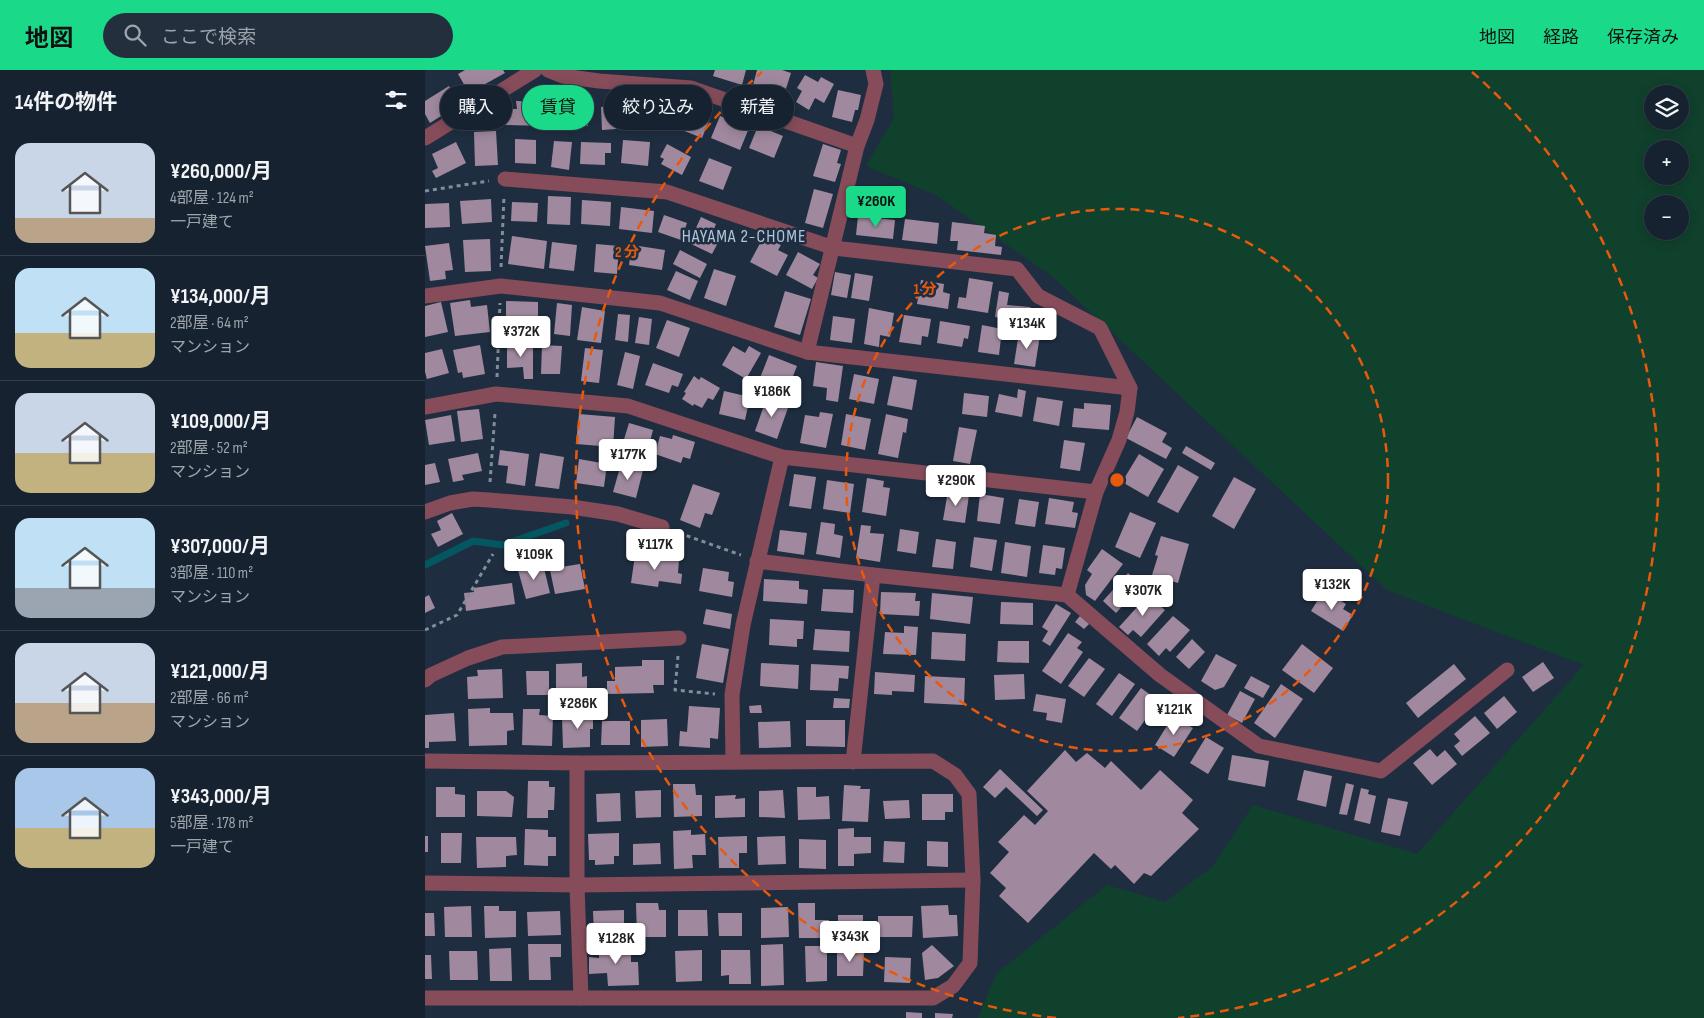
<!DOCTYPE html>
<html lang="ja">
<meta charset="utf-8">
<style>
body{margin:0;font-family:"Sofia Sans Condensed","Noto Sans JP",sans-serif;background:#232f3c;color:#f1f3f6;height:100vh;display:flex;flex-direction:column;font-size:19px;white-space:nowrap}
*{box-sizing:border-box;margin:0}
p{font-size:16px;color:#9ea4ab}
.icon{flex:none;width:28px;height:28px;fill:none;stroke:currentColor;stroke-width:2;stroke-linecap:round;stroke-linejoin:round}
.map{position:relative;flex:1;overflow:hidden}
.side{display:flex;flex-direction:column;background:#162230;width:425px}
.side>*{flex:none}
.top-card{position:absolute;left:15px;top:15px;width:475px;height:45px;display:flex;gap:10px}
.fabs{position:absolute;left:1219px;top:15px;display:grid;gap:10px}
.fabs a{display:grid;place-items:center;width:45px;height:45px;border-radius:50%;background:#162230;box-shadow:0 2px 12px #0003,0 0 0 1px #353f4c;font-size:25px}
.price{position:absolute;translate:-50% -42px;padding:0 11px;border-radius:5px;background:#fff;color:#222;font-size:16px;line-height:32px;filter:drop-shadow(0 1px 2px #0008)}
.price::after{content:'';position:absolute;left:50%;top:30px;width:15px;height:11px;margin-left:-8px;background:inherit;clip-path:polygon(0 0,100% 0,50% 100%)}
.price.selected{background:#1ad988;color:#111}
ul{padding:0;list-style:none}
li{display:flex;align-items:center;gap:15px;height:125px;padding:0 15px}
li+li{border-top:1px solid #353f4c}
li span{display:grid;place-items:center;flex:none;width:140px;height:100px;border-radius:15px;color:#555}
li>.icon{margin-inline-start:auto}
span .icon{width:60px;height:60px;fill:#fffc;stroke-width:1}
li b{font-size:21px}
h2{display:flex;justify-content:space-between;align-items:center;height:60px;padding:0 15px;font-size:21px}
.pill{padding:0 18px;border-radius:22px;background:#162230;box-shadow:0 2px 12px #0003,0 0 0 1px #353f4c;font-size:18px;line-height:45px}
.pill.selected{background:#1ad988;color:#111}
header{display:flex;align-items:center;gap:30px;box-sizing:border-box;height:70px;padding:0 25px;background:#1ad988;color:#111}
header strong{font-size:24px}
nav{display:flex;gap:28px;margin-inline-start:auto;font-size:18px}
.search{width:350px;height:45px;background:#232f3c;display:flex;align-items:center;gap:12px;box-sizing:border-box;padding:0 18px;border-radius:28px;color:#9ea4ab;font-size:19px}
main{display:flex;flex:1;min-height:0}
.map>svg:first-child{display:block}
.green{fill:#10412c;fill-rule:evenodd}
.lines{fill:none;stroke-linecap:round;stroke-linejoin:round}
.stream{stroke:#035760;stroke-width:7}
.building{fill:#a0899e}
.path{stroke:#808d9c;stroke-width:3;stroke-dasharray:4 4;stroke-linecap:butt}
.minor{stroke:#864c5a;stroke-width:15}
.ring{fill:none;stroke:#e8590c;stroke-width:2.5;stroke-dasharray:9 6}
.labels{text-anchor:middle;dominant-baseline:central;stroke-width:5;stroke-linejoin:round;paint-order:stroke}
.neighbourhood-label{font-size:18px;letter-spacing:1px;fill:#b1c5dc;stroke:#1e2e40}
.centre{fill:#e8590c;stroke:#1e2e40;stroke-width:2.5}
.ring-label{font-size:15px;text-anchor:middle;font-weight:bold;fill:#e8590c;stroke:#1e2e40;stroke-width:5;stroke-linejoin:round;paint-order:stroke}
</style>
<header>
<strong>地図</strong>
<div class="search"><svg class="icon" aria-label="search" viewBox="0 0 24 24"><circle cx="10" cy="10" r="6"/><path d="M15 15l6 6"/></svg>ここで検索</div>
<nav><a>地図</a><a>経路</a><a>保存済み</a></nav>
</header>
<main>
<section class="side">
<h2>14件の物件<svg class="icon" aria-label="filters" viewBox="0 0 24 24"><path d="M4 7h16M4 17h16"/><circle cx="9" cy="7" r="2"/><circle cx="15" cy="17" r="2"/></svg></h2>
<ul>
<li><span style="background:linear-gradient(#c9d6e8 75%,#b9a48a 0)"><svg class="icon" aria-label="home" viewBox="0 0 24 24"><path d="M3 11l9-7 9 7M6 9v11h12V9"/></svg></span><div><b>¥260,000/月</b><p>4部屋 · 124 m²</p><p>一戸建て</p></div></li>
<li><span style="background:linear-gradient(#bfe0f5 65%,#c2b280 0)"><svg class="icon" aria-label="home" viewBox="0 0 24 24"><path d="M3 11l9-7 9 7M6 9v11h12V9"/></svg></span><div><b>¥134,000/月</b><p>2部屋 · 64 m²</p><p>マンション</p></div></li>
<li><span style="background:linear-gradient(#c9d6e8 60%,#c2b280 0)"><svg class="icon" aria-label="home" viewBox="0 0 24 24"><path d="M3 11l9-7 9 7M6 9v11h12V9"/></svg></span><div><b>¥109,000/月</b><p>2部屋 · 52 m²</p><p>マンション</p></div></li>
<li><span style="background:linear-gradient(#bfe0f5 70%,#9aa5b1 0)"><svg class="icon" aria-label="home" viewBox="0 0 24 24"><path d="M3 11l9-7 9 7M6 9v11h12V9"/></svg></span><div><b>¥307,000/月</b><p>3部屋 · 110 m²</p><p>マンション</p></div></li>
<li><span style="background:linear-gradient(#c9d6e8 60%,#b9a48a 0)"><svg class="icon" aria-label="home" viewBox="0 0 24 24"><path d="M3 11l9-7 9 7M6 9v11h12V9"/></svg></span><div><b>¥121,000/月</b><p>2部屋 · 66 m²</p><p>マンション</p></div></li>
<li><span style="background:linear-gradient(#a9c7e8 60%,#c2b280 0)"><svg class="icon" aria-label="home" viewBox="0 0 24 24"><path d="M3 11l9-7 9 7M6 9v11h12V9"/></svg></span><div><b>¥343,000/月</b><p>5部屋 · 178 m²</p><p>一戸建て</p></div></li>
</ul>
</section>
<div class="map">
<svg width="1279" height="948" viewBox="0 0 1279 948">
<rect width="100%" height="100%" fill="#1e2e40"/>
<path class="green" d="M465,0H1279V948H553L571,904L682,815L740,832L787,797L828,735L992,784L1159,595L962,520L628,207L511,125L441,96L469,48ZM1228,24H1255V51H1228ZM1228,79H1255V106H1228ZM1228,134H1255V161H1228Z"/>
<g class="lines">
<polyline class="stream" points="0,495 48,471 78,475 141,453"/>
</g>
<g class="building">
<polygon points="40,0 78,0 80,3 44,23 33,4"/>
<polygon points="290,0 321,0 317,15 288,6"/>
<polygon points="332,0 357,0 366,3 358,28 327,19"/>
<polygon points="380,5 393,12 396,7 409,14 399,33 390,28 384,40 371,32 377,21 372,18"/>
<polygon points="24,16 35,34 5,53 0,44 0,31"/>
<polygon points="413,20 436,25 433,40 430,40 427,52 407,47"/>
<polygon points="204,28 205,58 177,60 176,37 187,36 187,29"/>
<polygon points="162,30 163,56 135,57 134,31"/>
<polygon points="91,31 118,32 118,56 80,55 80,39 92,39"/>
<polygon points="212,35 236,36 236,58 212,58"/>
<polygon points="261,37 285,48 277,68 252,58"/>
<polygon points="295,46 324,58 315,80 286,68"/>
<polygon points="333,56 358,66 349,88 324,78"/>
<polygon points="71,61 73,95 50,96 49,62"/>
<polygon points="90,69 111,70 111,94 90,93"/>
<polygon points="198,70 225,72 223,96 196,93"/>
<polygon points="129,71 147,72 144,100 126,97"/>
<polygon points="31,72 41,93 11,108 7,101 13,98 7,84"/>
<polygon points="156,72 186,73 186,83 180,83 180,95 155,94"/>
<polygon points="242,74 266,87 257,105 236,94 239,89 235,87"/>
<polygon points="398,74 416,80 412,93 416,94 410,112 388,106"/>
<polygon points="284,88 307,97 298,120 274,111"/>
<polygon points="389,119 408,124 398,158 380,153"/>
<polygon points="123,126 146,127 145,155 122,154"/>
<polygon points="66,129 67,152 37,154 35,131"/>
<polygon points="157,130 186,132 185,156 156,154"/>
<polygon points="87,132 113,133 112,152 86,151"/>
<polygon points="24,133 25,157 0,158 0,134"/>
<polygon points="196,137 229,141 227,163 194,159"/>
<polygon points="239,145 262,153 256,170 233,162"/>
<polygon points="433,146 470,150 468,169 431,165"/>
<polygon points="276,147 291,154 288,161 297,165 287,184 264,173"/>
<polygon points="480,149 514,153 512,174 477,170"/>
<polygon points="527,152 560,156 559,163 571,165 570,176 577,177 576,185 532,180 533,171 525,171"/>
<polygon points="87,166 122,171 119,199 83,194"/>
<polygon points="339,166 356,175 353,180 363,185 352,206 325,192"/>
<polygon points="65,169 66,201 40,202 38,170"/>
<polygon points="127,172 152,175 149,201 124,198"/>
<polygon points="24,173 28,200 20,201 21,209 5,211 0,176"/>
<polygon points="171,174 194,176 192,204 169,202"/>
<polygon points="207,175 240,180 237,200 204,195"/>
<polygon points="255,180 282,194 275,208 248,194"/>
<polygon points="373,182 395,194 388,205 393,208 387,219 361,205"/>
<polygon points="289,199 311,206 301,236 279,228"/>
<polygon points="251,201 273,211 265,230 242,220"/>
<polygon points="410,202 426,205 422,228 406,225"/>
<polygon points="430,203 448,206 444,231 426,228"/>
<polygon points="544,208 568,212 563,243 532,238 534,227 541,228"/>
<polygon points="496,210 519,214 518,222 525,224 523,239 492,234"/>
<polygon points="360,221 386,229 375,265 349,257"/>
<polygon points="574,221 584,223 582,235 605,237 615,245 614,254 570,247"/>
<polygon points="45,230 46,237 62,235 65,262 30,266 25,233"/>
<polygon points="81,231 113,232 113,259 81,259"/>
<polygon points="16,232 23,262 0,267 0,236"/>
<polygon points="132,233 147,235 145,266 129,264"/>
<polygon points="157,237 180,241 176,273 152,270"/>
<polygon points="444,238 469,243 465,267 455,265 454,277 439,274"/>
<polygon points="193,244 205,245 203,272 190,270"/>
<polygon points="479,245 506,249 503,267 497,266 496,275 474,272"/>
<polygon points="408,246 430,249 427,273 405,270"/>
<polygon points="214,247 227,249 224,275 210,273"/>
<polygon points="242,250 265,258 254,287 231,278"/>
<polygon points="515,251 545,256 543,269 539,268 537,277 512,273"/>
<polygon points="557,255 577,259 574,285 553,282"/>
<polygon points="594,262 615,265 610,297 589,294"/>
<polygon points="82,274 108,274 108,309 99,309 98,297 82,298"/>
<polygon points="55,275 60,304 38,308 37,302 33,303 28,280"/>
<polygon points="117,275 137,276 135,304 116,304"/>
<polygon points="308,276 320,283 324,276 336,283 321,309 297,295"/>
<polygon points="160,278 178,280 174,313 156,311"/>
<polygon points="17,279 24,303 2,309 0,302 0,283"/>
<polygon points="200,282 215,286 208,319 192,315"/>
<polygon points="344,285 372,296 363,319 335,308"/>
<polygon points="391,292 418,296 413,332 401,330 402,318 388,316"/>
<polygon points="228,293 258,304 253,317 247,315 244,323 220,315"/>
<polygon points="429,304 454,309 449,334 424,329"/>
<polygon points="269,306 274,310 276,307 295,318 288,330 283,328 277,338 269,334 268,336 257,329 261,323 259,322"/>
<polygon points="468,306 492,310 487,340 462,335"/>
<polygon points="593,319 601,321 597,347 570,342 574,324 592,328"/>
<polygon points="299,321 325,327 320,350 294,344"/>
<polygon points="539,323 564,326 562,347 537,344"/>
<polygon points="342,327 364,335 352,369 330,361"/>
<polygon points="612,327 638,331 634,356 608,351"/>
<polygon points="659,333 686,335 684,360 647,357 649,338 659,339"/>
<polygon points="54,339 58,369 36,372 32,341"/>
<polygon points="395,342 408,344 401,378 375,373 380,345 394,347"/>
<polygon points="154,344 190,347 188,377 151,374"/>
<polygon points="421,344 446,349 440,380 416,375"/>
<polygon points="461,344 483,349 481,363 478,362 473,388 453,384"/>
<polygon points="26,345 30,371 4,375 0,350"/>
<polygon points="712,347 742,363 737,372 747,378 741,389 701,368"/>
<polygon points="204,353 228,360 222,383 197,376"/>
<polygon points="534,357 552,360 545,394 528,391"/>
<polygon points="248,365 270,372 265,389 258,387 256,393 230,384 235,366 247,369"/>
<polygon points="639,370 660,373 655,401 635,398"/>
<polygon points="761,376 790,393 786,400 757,383"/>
<polygon points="75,380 104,384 100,416 81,413 83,396 73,395"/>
<polygon points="53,383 57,401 37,405 39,410 28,412 23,389"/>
<polygon points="115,383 139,387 134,419 110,416"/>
<polygon points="714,384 739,399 723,427 697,412"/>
<polygon points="154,389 182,394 179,417 151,413"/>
<polygon points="10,393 15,412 0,415 0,395"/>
<polygon points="196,394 218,400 211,428 188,422"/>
<polygon points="753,395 774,407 753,443 732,432"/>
<polygon points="369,404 391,407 386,439 364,436"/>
<polygon points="809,407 831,419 809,459 787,446"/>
<polygon points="442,408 459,411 458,417 465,418 461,446 437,442"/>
<polygon points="402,410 429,414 425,443 398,439"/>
<polygon points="268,414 295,423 287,445 280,443 275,458 255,450"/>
<polygon points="523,421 544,425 540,453 518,450"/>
<polygon points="555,424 579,428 575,454 552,451"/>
<polygon points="624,428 649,432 647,442 653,443 650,458 620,454"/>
<polygon points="594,429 614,432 610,457 590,454"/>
<polygon points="705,442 731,453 715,488 690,477"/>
<polygon points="27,443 38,464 13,477 6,464 16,460 12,451"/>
<polygon points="396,452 410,454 409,464 418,466 415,488 391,484"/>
<polygon points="436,455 446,456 445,463 459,464 455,492 431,488"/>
<polygon points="475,459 494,462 491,484 472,481"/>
<polygon points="355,460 382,463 379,485 352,481"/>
<polygon points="736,466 764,474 753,513 727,505 733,486 730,485"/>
<polygon points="549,467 572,470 567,501 545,497"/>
<polygon points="511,469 531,472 528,499 507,497"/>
<polygon points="580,472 606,476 602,507 576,503"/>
<polygon points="618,475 640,478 637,499 631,498 630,505 614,503"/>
<polygon points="677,479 698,494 670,531 661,525 660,515 667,504 662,500"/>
<polygon points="210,485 254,490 253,503 257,504 256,514 234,511 233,517 206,513"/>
<polygon points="135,493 136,497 155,494 160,519 130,524 124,495"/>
<polygon points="118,494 125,523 101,529 93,500"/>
<polygon points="278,498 304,502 303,511 309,512 307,527 274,521"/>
<polygon points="703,503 717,515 691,543 678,531"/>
<polygon points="339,509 374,511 374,519 383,520 382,534 338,531"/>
<polygon points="87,513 90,534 41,541 39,523 49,522 48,518"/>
<polygon points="398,519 429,520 428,543 396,541"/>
<polygon points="899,520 921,534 918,539 928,545 918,561 886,541"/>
<polygon points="456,522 491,523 490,531 495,531 494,546 455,544"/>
<polygon points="507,523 548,527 545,554 505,549"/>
<polygon points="4,525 10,538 0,543 0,527"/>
<polygon points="723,525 740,540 716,567 708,560 703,565 694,557"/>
<polygon points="576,532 608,533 608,555 575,554"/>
<polygon points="631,534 646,543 625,576 617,571 623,561 617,557"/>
<polygon points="281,539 307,544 305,559 278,554"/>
<polygon points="655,546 664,554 659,559 650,552"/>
<polygon points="748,546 765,560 745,582 741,578 734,586 722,574"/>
<polygon points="345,549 379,551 378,569 372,569 372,577 344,575"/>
<polygon points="479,556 493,557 491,585 458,584 460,562 479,563"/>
<polygon points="390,559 425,561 424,582 388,580"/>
<polygon points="507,562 541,564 540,591 506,589"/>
<polygon points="643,563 657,572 652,578 658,582 636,614 617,601"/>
<polygon points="767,569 780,582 764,599 751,587"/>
<polygon points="573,571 604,571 604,593 572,592"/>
<polygon points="277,574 304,579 298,613 271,608"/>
<polygon points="877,574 908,598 889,623 857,600"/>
<polygon points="791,584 812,595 799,617 790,620 776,611"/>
<polygon points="664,588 680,599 659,627 643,616"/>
<polygon points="217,590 239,590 239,615 228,615 229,623 182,624 182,611 190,611 190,597 217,596"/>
<polygon points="1118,592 1129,608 1108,622 1097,607"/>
<polygon points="157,593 157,607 162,606 162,622 131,622 131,594"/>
<polygon points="336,593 374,595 373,619 335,616"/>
<polygon points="386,594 424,596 423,609 414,608 413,621 385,620"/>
<polygon points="1029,594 1041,609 993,648 981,633"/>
<polygon points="77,599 78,628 43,629 42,607 53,606 52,600"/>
<polygon points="101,601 124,601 124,625 102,625"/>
<polygon points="450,602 490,605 489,622 467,621 467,625 449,624"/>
<polygon points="694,603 710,614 687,646 671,634"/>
<polygon points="599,604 600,629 570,630 569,605"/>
<polygon points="500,606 540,608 539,635 499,633"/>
<polygon points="826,606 845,616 838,628 819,618"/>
<polygon points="856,614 878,629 850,668 829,653"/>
<polygon points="716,618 734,631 712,661 694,648"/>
<polygon points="815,621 830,629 817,653 802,645"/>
<polygon points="611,624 641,629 637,653 621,650 622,643 608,641"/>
<polygon points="1079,626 1092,642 1072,659 1059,643"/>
<polygon points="409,628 425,629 424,638 408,638"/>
<polygon points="336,635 337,643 325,643 324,636"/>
<polygon points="264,636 295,638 293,669 285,668 285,678 254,676 255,661 262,662"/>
<polygon points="65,638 65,643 88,643 89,660 82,661 82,675 44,676 43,639"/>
<polygon points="98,639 115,639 114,645 128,646 127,676 97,675"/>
<polygon points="152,640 168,640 168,659 165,659 165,677 138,678 137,647 152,647"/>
<polygon points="29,643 31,671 4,672 4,678 0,678 0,645"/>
<polygon points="748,646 768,658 749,687 730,675"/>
<polygon points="1050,646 1065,663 1037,686 1029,676 1035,671 1029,664"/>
<polygon points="242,649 243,676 216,677 216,650"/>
<polygon points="381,650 420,650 420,677 381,676"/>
<polygon points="177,651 205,651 205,675 176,675"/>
<polygon points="365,651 366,677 334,678 333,652"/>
<polygon points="781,667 799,678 783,704 765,693"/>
<polygon points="1005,679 1012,687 1020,680 1032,694 1007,715 988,693"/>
<polygon points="640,680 651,692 662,683 680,698 686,691 716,720 735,700 768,730 757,743 774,759 726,806 719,803 709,814 690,795 686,799 669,783 603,853 574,826 581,818 565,803 584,782 573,772 599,745 610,755 623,741 602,721"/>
<polygon points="807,685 844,691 840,717 803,710"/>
<polygon points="575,699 618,740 612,746 581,717 570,728 558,717"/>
<polygon points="879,700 907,706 901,737 872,730"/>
<polygon points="103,711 124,711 124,717 130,717 129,740 123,740 123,748 102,748"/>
<polygon points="921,713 929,715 922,745 914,744"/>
<polygon points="248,714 270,714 271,725 277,725 277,746 249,747"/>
<polygon points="419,715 436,716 435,719 445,719 443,752 417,751"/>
<polygon points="11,717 30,717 30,724 40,725 40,747 11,747"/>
<polygon points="372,717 391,717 391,727 404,726 405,749 373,750"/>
<polygon points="936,718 944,720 943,724 951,726 945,754 929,750"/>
<polygon points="236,720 236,747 211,748 210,721"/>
<polygon points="358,720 360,748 334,747 334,721"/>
<polygon points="52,721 81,721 89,727 87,747 52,746"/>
<polygon points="195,723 196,751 172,752 171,724"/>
<polygon points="497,724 528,724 528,742 520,742 520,750 497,750"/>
<polygon points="311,725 310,729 320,728 320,747 290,748 290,726"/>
<polygon points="963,728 983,732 975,766 956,762"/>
<polygon points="484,730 485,748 460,749 458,731"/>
<polygon points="429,758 429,767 446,767 446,783 429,784 429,796 413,796 413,759"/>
<polygon points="100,759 123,760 123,767 131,767 131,786 123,786 123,796 99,795"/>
<polygon points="266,760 266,765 280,764 281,785 267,785 268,798 249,799 248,761"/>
<polygon points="16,763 37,763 36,793 16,793"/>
<polygon points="194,763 194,786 189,786 189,794 170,795 170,790 164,790 163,764"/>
<rect x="0" y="766" width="3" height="16"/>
<polygon points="322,766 322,783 314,783 314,798 294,798 293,767"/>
<polygon points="360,766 361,794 333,795 332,767"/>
<polygon points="51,767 91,767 92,785 81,786 81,797 52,798"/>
<polygon points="374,769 401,770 401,799 374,798"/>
<polygon points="459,771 480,772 479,793 458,792"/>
<polygon points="502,771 523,772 523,797 502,796"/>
<polygon points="235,773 236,794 208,795 208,774"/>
<polygon points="211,833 233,833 234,840 241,840 241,867 212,867"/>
<polygon points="373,833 390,833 390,850 404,850 405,868 374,868"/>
<polygon points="523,835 524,845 532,845 533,866 498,868 496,836"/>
<polygon points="46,836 47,867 20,867 19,837"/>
<polygon points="59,836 74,836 74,841 91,841 91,867 60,868"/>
<polygon points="363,837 364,867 336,868 336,838"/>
<polygon points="199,840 199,864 169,864 168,841"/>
<polygon points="253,840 282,840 283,866 253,866"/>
<polygon points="135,841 136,865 103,866 102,842"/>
<polygon points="0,843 9,843 10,866 0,866"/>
<polygon points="293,843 317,843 317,866 294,866"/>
<rect x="413" y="845" width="25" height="23"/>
<polygon points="453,846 488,846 487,867 453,867"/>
<polygon points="103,874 136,874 136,887 125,887 126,910 104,910"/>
<polygon points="174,874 206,874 206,892 213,892 214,915 183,916 182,903 164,904 164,887 174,888"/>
<polygon points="358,874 359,915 336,916 336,875"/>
<polygon points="507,875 529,896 513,908 500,910 497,883"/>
<polygon points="380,876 402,876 402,911 381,912"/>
<polygon points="86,878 87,911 65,911 64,879"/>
<polygon points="277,880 277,911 251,912 250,881"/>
<polygon points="296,880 325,880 326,914 304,914 304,905 296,906"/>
<polygon points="412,880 439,881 438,906 412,906"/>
<polygon points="24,881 52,881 53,910 25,910"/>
<polygon points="0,885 6,885 7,909 0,909"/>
<polygon points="460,887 486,888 485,913 459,912"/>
<polygon points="481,942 497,943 497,948 481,948"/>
<polygon points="510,943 528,944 527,948 510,948"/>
</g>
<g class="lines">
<g class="path">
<polyline points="0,121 64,111"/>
<polyline points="76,197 79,126"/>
<polyline points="72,307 75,233"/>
<polyline points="65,412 70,343"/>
<polyline points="254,463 316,485"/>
<polyline points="0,560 32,545 68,484"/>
<polyline points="253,586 250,620 290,624"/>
</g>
<g class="minor">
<polyline points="123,0 138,6 174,11 266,18 432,76"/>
<polyline points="0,68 110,0"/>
<polyline points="80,109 242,122 409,178 592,199 613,226 675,258 705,318 702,342 694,370 671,422 642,525"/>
<polyline points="0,226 76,216 235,233 382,282 705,318"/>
<polyline points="382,282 432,76 442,50 451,14 448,0"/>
<polyline points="0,337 71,324 203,336 357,387 671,422"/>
<polyline points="0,442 25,433 48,429 64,430 147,437 193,444 237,457"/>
<polyline points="332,491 448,505 642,525 735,605 834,676 956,701 1082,600"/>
<polyline points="0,610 6,605 43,588 77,577 254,568"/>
<polyline points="0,691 152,693 508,691 530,705 544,724 548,810 545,893 528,916 508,928 0,928"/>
<polyline points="308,691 307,625 318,555 357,387"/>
<polyline points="428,692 448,505"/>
<polyline points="152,693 152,815 156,928"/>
<polyline points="0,813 152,815 548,810"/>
</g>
</g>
<g class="ring">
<circle cx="692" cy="410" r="271"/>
<path d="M631 948A541 541 0 0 1 337 2M1047 2A541 541 0 0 1 753 948"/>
</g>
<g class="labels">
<g class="neighbourhood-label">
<text x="319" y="166">HAYAMA 2-CHOME</text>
</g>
</g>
<circle cx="692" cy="410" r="8" class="centre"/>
<g class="ring-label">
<text x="202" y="187">2 分</text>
<text x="500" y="224">1 分</text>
</g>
</svg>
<div class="fabs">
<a><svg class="icon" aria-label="layers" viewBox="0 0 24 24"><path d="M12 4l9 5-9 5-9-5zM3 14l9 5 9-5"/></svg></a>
<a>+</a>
<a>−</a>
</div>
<b class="price selected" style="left:451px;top:158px">¥260K</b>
<b class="price" style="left:602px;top:280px">¥134K</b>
<b class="price" style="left:96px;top:288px">¥372K</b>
<b class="price" style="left:347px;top:348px">¥186K</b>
<b class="price" style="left:203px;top:411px">¥177K</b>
<b class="price" style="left:531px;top:437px">¥290K</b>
<b class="price" style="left:230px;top:501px">¥117K</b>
<b class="price" style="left:109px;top:511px">¥109K</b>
<b class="price" style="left:907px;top:541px">¥132K</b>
<b class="price" style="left:718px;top:547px">¥307K</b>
<b class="price" style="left:153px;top:660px">¥286K</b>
<b class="price" style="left:749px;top:666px">¥121K</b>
<b class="price" style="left:425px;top:893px">¥343K</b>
<b class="price" style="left:191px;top:895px">¥128K</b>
<div class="top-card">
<a class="pill">購入</a>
<a class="pill selected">賃貸</a>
<a class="pill">絞り込み</a>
<a class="pill">新着</a>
</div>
</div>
</main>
